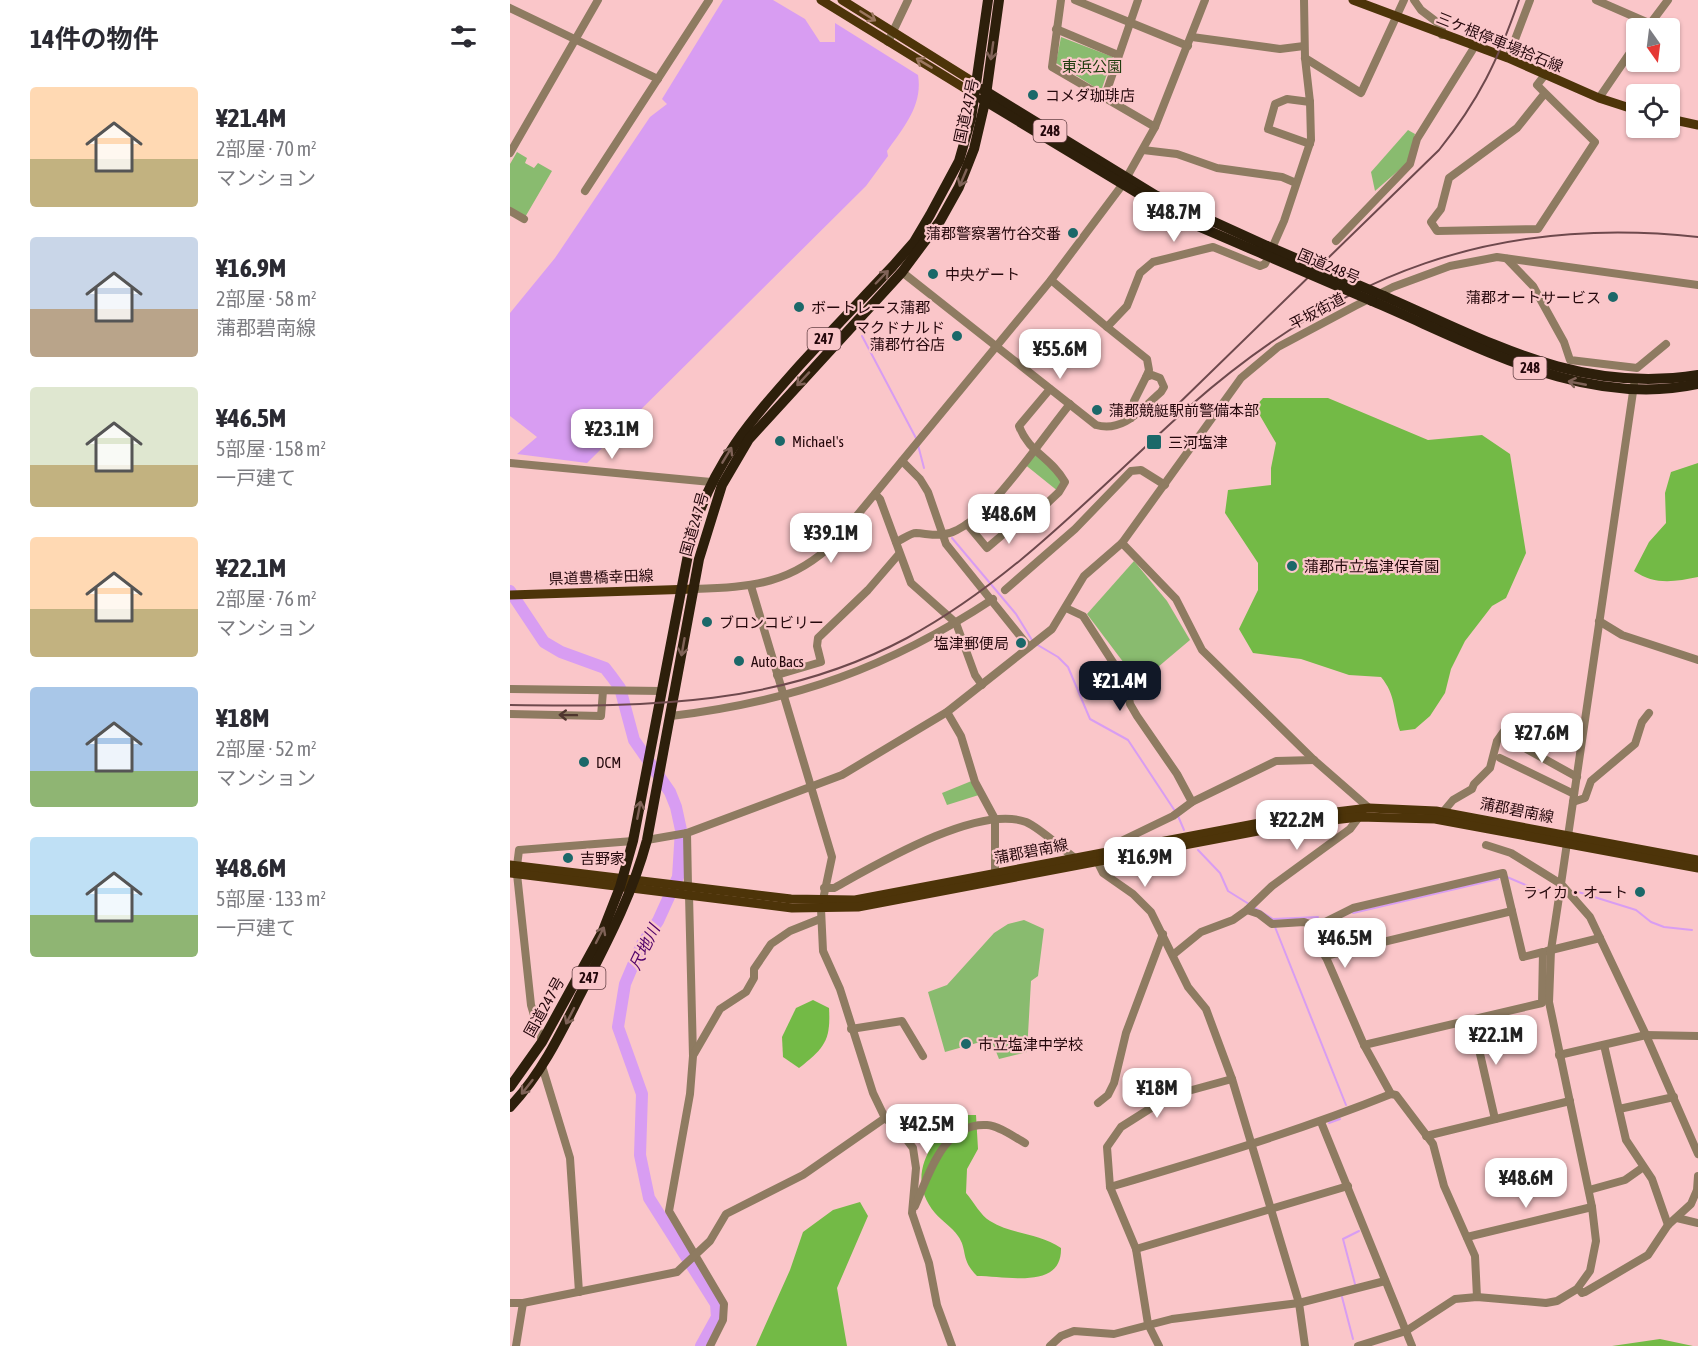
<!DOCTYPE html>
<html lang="ja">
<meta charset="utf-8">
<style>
body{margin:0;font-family:"Asap Condensed","Noto Sans JP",sans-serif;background:#f7f7f7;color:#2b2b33;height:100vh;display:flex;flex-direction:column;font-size:22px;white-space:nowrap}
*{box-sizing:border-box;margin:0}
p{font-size:20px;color:#7c7c81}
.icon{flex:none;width:33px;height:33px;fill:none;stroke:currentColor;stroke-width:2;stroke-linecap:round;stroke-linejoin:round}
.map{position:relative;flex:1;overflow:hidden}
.side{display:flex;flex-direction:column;background:#fff;width:510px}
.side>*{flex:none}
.needle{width:39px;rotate:166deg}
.tools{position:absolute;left:1116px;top:18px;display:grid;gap:12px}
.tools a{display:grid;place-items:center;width:54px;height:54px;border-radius:6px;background:#fff;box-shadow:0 2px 4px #0004;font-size:30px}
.price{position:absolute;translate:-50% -51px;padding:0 14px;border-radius:12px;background:#fff;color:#222;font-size:20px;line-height:39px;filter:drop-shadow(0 2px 3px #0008)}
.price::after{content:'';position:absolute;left:50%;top:36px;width:18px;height:14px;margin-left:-9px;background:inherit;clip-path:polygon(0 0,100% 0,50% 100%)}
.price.on{background:#111827;color:#fff}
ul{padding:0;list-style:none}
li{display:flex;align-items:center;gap:18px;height:150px;padding:0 30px}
li span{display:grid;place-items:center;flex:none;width:168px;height:120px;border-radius:6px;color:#555}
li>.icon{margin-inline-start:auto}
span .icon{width:72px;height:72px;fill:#fffc;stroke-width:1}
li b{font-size:26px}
h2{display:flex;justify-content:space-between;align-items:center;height:72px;padding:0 30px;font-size:26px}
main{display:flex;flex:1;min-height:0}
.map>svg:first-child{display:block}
.green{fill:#89bb6f}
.forest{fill:#73ba46}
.water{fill:#d89df2}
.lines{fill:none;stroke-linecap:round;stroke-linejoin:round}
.stream{stroke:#d89df2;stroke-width:2}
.river{stroke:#d89df2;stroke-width:12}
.minor{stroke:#8e7b61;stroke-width:8}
.major{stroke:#4d3409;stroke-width:9}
.highway{stroke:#2d1f0b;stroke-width:10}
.rail{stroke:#6e494d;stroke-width:2}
.highway-bridge{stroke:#2d1f0b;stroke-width:10}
.oneway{stroke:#9b765f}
.oneway2{stroke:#7f6257}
.oneway3{stroke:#4f362e}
.poi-dot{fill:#1b6869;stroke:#fac6c9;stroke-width:2}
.labels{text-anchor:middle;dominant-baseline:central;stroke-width:4.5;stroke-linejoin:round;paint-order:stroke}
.shield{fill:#fac6c9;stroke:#654145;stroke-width:1.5}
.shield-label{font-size:14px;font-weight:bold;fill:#25080c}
.street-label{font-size:15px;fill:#25080c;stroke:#fac6c9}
.park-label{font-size:15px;fill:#213d0f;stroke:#fac6c9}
.poi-label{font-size:15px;fill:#25080c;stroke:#fac6c9;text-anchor:start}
.water-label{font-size:16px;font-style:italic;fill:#510369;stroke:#fac6c9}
</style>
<main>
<section class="side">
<h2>14件の物件<svg class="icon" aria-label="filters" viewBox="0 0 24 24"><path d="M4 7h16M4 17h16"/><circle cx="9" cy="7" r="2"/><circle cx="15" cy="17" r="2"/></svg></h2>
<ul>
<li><span style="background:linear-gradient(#ffd9b3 60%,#c2b280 0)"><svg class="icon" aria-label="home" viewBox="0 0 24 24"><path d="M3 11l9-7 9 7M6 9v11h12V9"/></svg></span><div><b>¥21.4M</b><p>2部屋 · 70 m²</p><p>マンション</p></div></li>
<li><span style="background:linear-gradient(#c9d6e8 60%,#b9a48a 0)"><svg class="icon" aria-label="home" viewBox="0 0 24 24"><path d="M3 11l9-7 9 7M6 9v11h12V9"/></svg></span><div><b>¥16.9M</b><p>2部屋 · 58 m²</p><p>蒲郡碧南線</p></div></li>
<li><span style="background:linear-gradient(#dfe7d0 65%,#c2b280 0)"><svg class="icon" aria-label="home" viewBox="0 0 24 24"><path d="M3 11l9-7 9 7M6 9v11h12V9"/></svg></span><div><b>¥46.5M</b><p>5部屋 · 158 m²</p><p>一戸建て</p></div></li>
<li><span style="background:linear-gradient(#ffd9b3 60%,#c2b280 0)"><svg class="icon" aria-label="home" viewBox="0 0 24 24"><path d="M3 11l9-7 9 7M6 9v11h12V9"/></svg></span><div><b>¥22.1M</b><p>2部屋 · 76 m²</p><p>マンション</p></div></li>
<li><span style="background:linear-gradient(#a9c7e8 70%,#8fb573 0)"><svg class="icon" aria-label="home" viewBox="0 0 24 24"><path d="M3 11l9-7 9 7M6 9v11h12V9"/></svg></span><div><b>¥18M</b><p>2部屋 · 52 m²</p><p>マンション</p></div></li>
<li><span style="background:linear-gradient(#bfe0f5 65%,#8fb573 0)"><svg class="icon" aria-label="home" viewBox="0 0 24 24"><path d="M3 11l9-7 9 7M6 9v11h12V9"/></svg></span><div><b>¥48.6M</b><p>5部屋 · 133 m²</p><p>一戸建て</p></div></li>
</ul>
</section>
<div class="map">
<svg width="1188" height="1346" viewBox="0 0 1188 1346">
<rect width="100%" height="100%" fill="#fac6c9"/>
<g class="green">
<polygon points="551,37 603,57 591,91 546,63"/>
<polygon points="898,130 905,134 897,163 865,191 861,172"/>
<polygon points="7,152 17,158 15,163 24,168 28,163 42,171 14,219 0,211 0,164"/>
<polygon points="524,449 555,482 549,492 513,463"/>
<polygon points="624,561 657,601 680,640 629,683 577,614"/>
<polygon points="464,780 472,794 437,805 432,793"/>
<polygon points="514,920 534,929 528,976 521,981 517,1052 489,1059 481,1039 435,1052 418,992 437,985 484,933 498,924"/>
</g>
<g class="forest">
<path d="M753,398H818L918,440L972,435L1000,454L1016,553L996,598L982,606L955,641L941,669L935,693L920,716L905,729L890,731C883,710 886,695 871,677L839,675L791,659L743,653L729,629L748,590V563L715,513L718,490L761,485V468L766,443L745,407Z"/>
<path d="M1188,463V577C1164,582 1144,585 1124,571L1139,542L1156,523L1155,493L1161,472Z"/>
<path d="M303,1000L319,1008C321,1041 314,1048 289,1068L273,1057L272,1037L286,1008Z"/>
<path d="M449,1115H466L468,1149L457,1169L456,1193C463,1201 471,1216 480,1221C503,1235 529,1233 551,1248C552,1290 498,1276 467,1276C450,1259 458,1250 448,1236C442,1227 432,1221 425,1213C395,1177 420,1141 449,1115Z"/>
<polygon points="350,1202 358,1216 327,1288 337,1346 246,1346 280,1270 293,1232 323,1210"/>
<polygon points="1150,1339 1183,1346 1102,1346"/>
</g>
<path class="water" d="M213,0H263L295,19L310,42H325V23L408,75C413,105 394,127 377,151L378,156L356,186L77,463L7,454L27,437L0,416V313L45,258L140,117L157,104L152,99Z"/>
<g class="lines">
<g class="stream">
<polyline points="352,336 407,440"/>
<polyline points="408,445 414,468"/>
<polyline points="442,538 506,614 522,640"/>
<polyline points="526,644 548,657 558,667 580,719 618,740 665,811"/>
<polyline points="668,816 674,830"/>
<polyline points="688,850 710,873 718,891 763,919 808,917"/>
<polyline points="997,877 1037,894"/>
<polyline points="1065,891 1126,910 1141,922 1154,927 1182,930"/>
<polyline points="843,913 988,879"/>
<polyline points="765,927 836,1105"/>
<polyline points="819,1123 830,1119"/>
<polyline points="845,1284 833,1239 849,1231"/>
<polyline points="832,1297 843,1339"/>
</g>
<polyline class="river" points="0,591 34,642 51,652 95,668 102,677 110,688 124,740 160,792 166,807 171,830 168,877 148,921 132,944 115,984 108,1027 132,1094 130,1155 139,1198 206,1304 207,1317 191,1346"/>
<g class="minor">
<polyline points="551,0 542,67 645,127"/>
<polyline points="565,0 678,46"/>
<polyline points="904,0 911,10 932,26 932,35"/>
<polyline points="1086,0 1141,24"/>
<polyline points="0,8 148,79"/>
<polyline points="1137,28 1158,0"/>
<polyline points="546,29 608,55"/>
<polyline points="682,37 770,49 794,46"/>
<polyline points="378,42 398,0"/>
<polyline points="795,58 851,93 894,0"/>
<polyline points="998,58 1020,0"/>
<polyline points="1034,76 1027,85 1035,93 1085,142 1028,229 927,231 921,222 931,209 939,178 1007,128 1035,93"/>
<polyline points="1089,98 1126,44"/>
<polyline points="594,99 628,0"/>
<polyline points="800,144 758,129 765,104 777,99 800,102"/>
<polyline points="633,150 667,154 707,168 772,177 786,183"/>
<polyline points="0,153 88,0"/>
<polyline points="75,191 199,0"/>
<polyline points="0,211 14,219"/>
<polyline points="826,241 900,164 907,139 965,46"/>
<polyline points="997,259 1023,286 1054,342 1060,360 1127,368 1156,344"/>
<path d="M392,272L586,425C614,433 632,408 651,392L654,387L650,378L642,375L636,377L624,401L621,418"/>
<polyline points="541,280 597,327 617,306 630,273 643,262 703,247 750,266 755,264 774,221 801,140 800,102 795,58 794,0"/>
<polyline points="597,327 637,359 639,370 636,377"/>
<polyline points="1124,385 1051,884 1080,917 1136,1035 1188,1154"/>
<polyline points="392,461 410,479 418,492 436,544 519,647"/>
<polyline points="0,463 201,482"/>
<polyline points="365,494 370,499 401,583 446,623 465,675 472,685"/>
<polyline points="457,524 477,548 504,525 480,504"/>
<path d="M504,525L510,529L549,492L555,482C541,457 519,453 509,426L540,389"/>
<path d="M386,542C392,540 400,533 406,533C421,534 432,538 447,530C484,512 532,438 560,404"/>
<polyline points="612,543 666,599 692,650 804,760 859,808"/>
<polyline points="241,586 322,857 311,909 313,951 330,989 363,1093 375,1118 391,1132 403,1148 406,1168 402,1213 419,1263 427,1305 442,1346"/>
<path d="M184,589C243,587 282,584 326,541L541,280L613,184L645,127L695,0"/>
<polyline points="495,590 565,529 621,471 631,470 655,485"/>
<polyline points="556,608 573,616 617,684 620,704 627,716 667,774 682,802"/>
<polyline points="1089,621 1112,635 1188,660"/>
<polyline points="267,675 311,662 307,646 308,638 358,590 389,554"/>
<polyline points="0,689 152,691"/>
<polyline points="437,712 451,736 465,782 485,819 485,873"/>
<polyline points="0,714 91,716 93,691"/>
<path d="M161,716C285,701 378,668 483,599"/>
<polyline points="1011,746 1067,777"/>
<polyline points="990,758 1064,794"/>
<polyline points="1063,802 1075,798 1081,781 1125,744 1132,722 1139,713"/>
<polyline points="933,812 943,800 962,789 964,784 980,768 987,741 1001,721 1071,735"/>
<polyline points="177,833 178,886"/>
<polyline points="137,840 177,833 332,775 437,712 542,629 574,576 612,543 731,378 768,347 845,306 883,287 940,266 987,257 1188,285"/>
<polyline points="615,849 607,843 663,816 682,802 766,761 804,760"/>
<polyline points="585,857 593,873 623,894 641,912 678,987 696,1009 722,1079 789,1303 795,1346"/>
<polyline points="7,866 9,850 123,841"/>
<polyline points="7,874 21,1005 32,1042"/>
<path d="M314,888H324C367,864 468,804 516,822C530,828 552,849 565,858"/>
<polyline points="179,895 183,1056 180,1094 159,1211 214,1304 213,1320 200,1346"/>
<polyline points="737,910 749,914 762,924 794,922 802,925 854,1045 881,1094 886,1095 923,1144 934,1186 965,1256 967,1297"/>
<polyline points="803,928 843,908 993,873 1002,911"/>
<polyline points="1037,951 1090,938"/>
<polyline points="664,954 691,932 723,920 737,910 762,886 840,829 849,817"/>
<polyline points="815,956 1002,911 1013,957 1033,952 1032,1003 854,1045"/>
<polyline points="962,1019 985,1119"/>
<polyline points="341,1029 392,1021 413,1056"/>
<polyline points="1094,1045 1116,1140 1142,1179 1158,1225"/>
<polyline points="184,1054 210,1009 236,992 244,978 244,969 261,944 280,931 310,919"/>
<polyline points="1049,1055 1136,1035 1188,1036"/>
<polyline points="32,1066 60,1158 69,1292"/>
<polyline points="588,1103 598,1095 604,1083 616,1033 653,934"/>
<polyline points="1109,1109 1164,1097"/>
<polyline points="811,1122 902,1346"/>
<polyline points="916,1136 1060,1101"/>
<path d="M600,1187C695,1159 789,1131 881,1094"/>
<polyline points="1079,1190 1115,1180 1132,1168"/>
<path d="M405,1206C419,1175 433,1122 477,1125C490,1126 504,1137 515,1143"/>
<polyline points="1167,1218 1188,1223"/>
<polyline points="957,1237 1082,1207"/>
<polyline points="626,1249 838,1186"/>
<polyline points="1068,1288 1072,1293 1075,1292 1138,1255 1158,1225 1181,1204 1187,1190 1188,1176"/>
<polyline points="0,1303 13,1303 167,1272 200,1241 216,1214 293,1175 375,1118"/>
<polyline points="6,1346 13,1303"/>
<polyline points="540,1346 551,1336 564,1331 604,1334 662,1319 789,1303 875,1281"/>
<polyline points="649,1346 638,1324 626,1249 600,1187 597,1147 611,1127 660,1096 722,1079"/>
<polyline points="848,1346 896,1331 945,1299 967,1297 1036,1303 1047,1301 1067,1289 1080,1271 1086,1241 1082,1207 1039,1002 1041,950 1051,884 1001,853 976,845"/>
</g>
<g class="major">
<polyline points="311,0 464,94"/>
<polyline points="332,0 465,83"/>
<polyline points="843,0 998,58 1089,98 1126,110"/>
<polyline points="1160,119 1188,125"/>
<polyline points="0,595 184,589"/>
<polyline points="0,865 281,899 345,900 776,818 859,808 926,811 1188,860"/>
<polyline points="0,873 282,908 348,907 780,825 849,817 925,819 1188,868"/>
</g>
<g class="highway">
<polyline points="472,89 645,195 757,246"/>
<polyline points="472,99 669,218 753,254"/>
<path d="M874,296C980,342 1068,394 1188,375"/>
<path d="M862,301C964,344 1074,409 1188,384"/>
<path d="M0,1087L32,1042L92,933L110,887L123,841L182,534C203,463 241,420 289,366C320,332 352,299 383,266L404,242L420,215L449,161L461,119L478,0"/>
<path d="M0,1107C31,1074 50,1035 70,995C96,944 122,896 137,840L189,559L212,485L239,439L392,272L430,221L449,187L464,149L475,102L489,0"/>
</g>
<g class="rail">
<path d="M661,411L929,150C969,100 988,60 1009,0"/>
<path d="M0,705C139,707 270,706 397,638C506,579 588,488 680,406C831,273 986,215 1188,237"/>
</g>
<g class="highway-bridge">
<polyline points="757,246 874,296"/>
<polyline points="753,254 862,301"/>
</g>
</g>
<defs><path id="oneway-shaft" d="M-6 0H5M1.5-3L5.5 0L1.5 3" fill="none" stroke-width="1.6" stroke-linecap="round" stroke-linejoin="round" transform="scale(1.5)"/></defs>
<g class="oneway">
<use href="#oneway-shaft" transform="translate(358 16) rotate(32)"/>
<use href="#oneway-shaft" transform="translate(414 63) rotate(-149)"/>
</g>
<g class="oneway2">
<use href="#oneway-shaft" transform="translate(482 51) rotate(98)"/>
<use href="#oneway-shaft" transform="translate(453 178) rotate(113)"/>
<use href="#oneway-shaft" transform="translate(372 277) rotate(-46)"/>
<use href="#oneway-shaft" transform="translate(293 379) rotate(133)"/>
<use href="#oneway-shaft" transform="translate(1067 383) rotate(-169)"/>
<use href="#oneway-shaft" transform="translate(217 455) rotate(-59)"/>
<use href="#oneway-shaft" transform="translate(173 647) rotate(100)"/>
<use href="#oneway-shaft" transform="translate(129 810) rotate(-79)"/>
<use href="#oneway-shaft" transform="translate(90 935) rotate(-63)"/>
<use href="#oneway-shaft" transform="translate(60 1016) rotate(117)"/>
<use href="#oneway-shaft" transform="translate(17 1087) rotate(128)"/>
</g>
<use class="oneway3" href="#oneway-shaft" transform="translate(58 715) rotate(-179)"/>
<g class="poi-dot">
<circle cx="523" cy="95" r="6"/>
<circle cx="563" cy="233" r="6"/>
<circle cx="423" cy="274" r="6"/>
<circle cx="1103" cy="297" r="6"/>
<circle cx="289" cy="307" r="6"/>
<circle cx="447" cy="336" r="6"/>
<circle cx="587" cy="410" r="6"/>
<circle cx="270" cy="441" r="6"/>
<rect x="636" y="434" width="16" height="16" rx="3"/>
<circle cx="782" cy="566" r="6"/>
<circle cx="197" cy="622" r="6"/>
<circle cx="511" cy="643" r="6"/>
<circle cx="229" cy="661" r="6"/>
<circle cx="74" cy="762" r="6"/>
<circle cx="58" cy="858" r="6"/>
<circle cx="1130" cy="892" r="6"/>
<circle cx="456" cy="1044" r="6"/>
</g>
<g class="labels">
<g class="shield">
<rect x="523.5" y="120" width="33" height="22" rx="4.5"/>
<rect x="297.5" y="328" width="33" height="22" rx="4.5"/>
<rect x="1003.5" y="357" width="33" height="22" rx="4.5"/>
<rect x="62.5" y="967" width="33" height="22" rx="4.5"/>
</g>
<g class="shield-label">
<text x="540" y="131">248</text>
<text x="314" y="339">247</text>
<text x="1020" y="368">248</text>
<text x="79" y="978">247</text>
</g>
<g class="street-label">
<text transform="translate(990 42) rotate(22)">三ケ根停車場拾石線</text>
<text transform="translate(456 111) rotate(-78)">国道247号</text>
<text transform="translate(819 266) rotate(23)">国道248号</text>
<text transform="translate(807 311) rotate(-28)">平坂街道</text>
<text transform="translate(184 524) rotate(-74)">国道247号</text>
<text transform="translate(91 577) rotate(-2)">県道豊橋幸田線</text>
<text transform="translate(1007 810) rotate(11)">蒲郡碧南線</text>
<text transform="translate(521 851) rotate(-11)">蒲郡碧南線</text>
<text transform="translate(34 1007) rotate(-61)">国道247号</text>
</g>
<g class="park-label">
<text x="582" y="66">東浜公園</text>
</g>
<g class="poi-label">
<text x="535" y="95">コメダ珈琲店</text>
<text x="551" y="233" text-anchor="end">蒲郡警察署竹谷交番</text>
<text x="435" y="274">中央ゲート</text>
<text x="1091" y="297" text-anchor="end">蒲郡オートサービス</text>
<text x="301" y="307">ボートレース蒲郡</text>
<text x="435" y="327" text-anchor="end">マクドナルド<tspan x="435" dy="17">蒲郡竹谷店</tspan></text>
<text x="599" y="410">蒲郡競艇駅前警備本部</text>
<text x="282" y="441">Michael's</text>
<text x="658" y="442">三河塩津</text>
<text x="794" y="566">蒲郡市立塩津保育園</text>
<text x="209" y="622">ブロンコビリー</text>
<text x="499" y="643" text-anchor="end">塩津郵便局</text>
<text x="241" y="661">Auto Bacs</text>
<text x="86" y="762">DCM</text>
<text x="70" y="858">吉野家</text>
<text x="1118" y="892" text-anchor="end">ライカ・オート</text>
<text x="468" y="1044">市立塩津中学校</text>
</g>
<g class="water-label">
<text transform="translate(134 947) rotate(-64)">尺地川</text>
</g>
</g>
</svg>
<div class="tools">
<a><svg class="needle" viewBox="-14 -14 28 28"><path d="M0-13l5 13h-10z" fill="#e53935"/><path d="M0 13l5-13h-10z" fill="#7c7c81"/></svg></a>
<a><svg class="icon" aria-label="locate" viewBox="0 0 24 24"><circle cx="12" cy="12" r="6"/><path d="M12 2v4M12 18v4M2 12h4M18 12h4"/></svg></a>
</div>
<b class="price" style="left:664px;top:243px">¥48.7M</b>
<b class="price" style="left:550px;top:380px">¥55.6M</b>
<b class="price" style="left:102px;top:460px">¥23.1M</b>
<b class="price" style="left:499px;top:545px">¥48.6M</b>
<b class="price" style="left:321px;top:564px">¥39.1M</b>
<b class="price on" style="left:610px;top:712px">¥21.4M</b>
<b class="price" style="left:1032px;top:764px">¥27.6M</b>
<b class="price" style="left:787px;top:851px">¥22.2M</b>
<b class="price" style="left:635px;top:888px">¥16.9M</b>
<b class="price" style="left:835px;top:969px">¥46.5M</b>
<b class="price" style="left:986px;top:1066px">¥22.1M</b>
<b class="price" style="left:647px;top:1119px">¥18M</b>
<b class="price" style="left:417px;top:1155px">¥42.5M</b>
<b class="price" style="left:1016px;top:1209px">¥48.6M</b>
</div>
</main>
